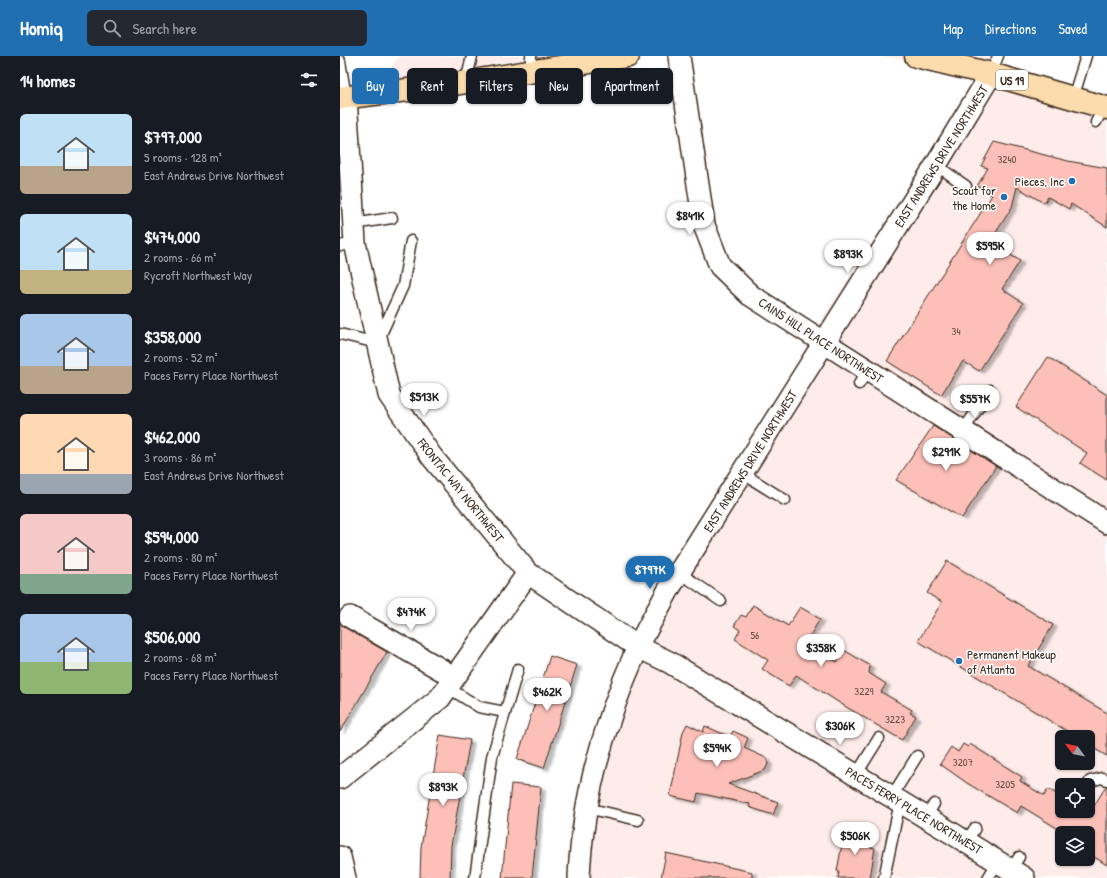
<!DOCTYPE html>
<meta charset="utf-8">
<style>
body{margin:0;font-family:"Patrick Hand",sans-serif;background:#242831;color:#f1f3f6;height:100vh;display:flex;flex-direction:column;font-size:15px;white-space:nowrap}
*{box-sizing:border-box;margin:0}
p{font-size:13px;color:#9ea1a6}
.icon{flex:none;width:22px;height:22px;fill:none;stroke:currentColor;stroke-width:2;stroke-linecap:round;stroke-linejoin:round}
.map{position:relative;flex:1;overflow:hidden}
.drawer{display:flex;flex-direction:column;background:#171b24;width:340px}
.drawer>*{flex:none}
.top-card{position:absolute;left:12px;top:12px;width:380px;height:36px;display:flex;gap:8px}
.needle{width:26px;rotate:302deg}
.fabs{position:absolute;left:715px;top:674px;display:grid;gap:8px}
.fabs a{display:grid;place-items:center;width:40px;height:40px;border-radius:6px;background:#171b24;box-shadow:0 1px 3px #0004;font-size:20px}
.price{position:absolute;translate:-50% -34px;padding:0 9px;border-radius:14px;background:#fff;color:#222;font-size:13px;line-height:26px;filter:drop-shadow(0 1px 2px #0008)}
.price::after{content:'';position:absolute;left:50%;top:24px;width:12px;height:9px;margin-left:-6px;background:inherit;clip-path:polygon(0 0,100% 0,50% 100%)}
.price.current{background:#1f6fb2;color:#fff}
ul{padding:0;list-style:none}
li{display:flex;align-items:center;gap:12px;height:100px;padding:0 20px}
li span{display:grid;place-items:center;flex:none;width:112px;height:80px;border-radius:6px;color:#555}
li>.icon{margin-inline-start:auto}
span .icon{width:48px;height:48px;fill:#fffc;stroke-width:1}
li b{font-size:17px}
h2{display:flex;justify-content:space-between;align-items:center;height:48px;padding:0 20px;font-size:17px}
.chip{padding:0 14px;border-radius:6px;background:#171b24;box-shadow:0 1px 3px #0004;font-size:14px;line-height:36px}
.chip.current{background:#1f6fb2;color:#fff}
header{display:flex;align-items:center;gap:24px;box-sizing:border-box;height:56px;padding:0 20px;background:#1f6fb2;color:#fff}
header strong{font-size:19px}
nav{display:flex;gap:22px;margin-inline-start:auto;font-size:14px}
.search{width:280px;height:36px;background:#242831;display:flex;align-items:center;gap:10px;box-sizing:border-box;padding:0 14px;border-radius:6px;color:#9ea1a6;font-size:15px}
main{display:flex;flex:1;min-height:0}
.map>svg:first-child{display:block}
.built{fill:#feecea;fill-rule:evenodd}
.building{fill:#fcc0b8;stroke:#3b2a1e;filter:url(#shadow)}
.lines{fill:none;stroke-linecap:round;stroke-linejoin:round}
.service-casing{stroke:#3b2a1e;stroke-width:13}
.minor-casing{stroke:#3b2a1e;stroke-width:24}
.primary-casing{stroke:#3b2a1e;stroke-width:25}
.service{stroke:#fff;stroke-width:10}
.minor{stroke:#fff;stroke-width:21}
.primary{stroke:#fcdcac;stroke-width:22}
.poi-dot{fill:#1f6fb2;stroke:#fff;stroke-width:1.5}
.labels{text-anchor:middle;dominant-baseline:central;stroke-width:3;stroke-linejoin:round;paint-order:stroke}
.number-label{font-size:11px;fill:#6b5044}
.shield{fill:#fff;stroke:#766a62;stroke-width:1}
.shield-label{font-size:12px;font-weight:bold;fill:#3b2a1e}
.street-label{font-size:13px;fill:#3b2a1e;stroke:#fff}
.poi-label{font-size:13px;fill:#3b2a1e;stroke:#fff;text-anchor:end}
</style>
<header>
<strong>Homiq</strong>
<div class="search"><svg class="icon" aria-label="search" viewBox="0 0 24 24"><circle cx="10" cy="10" r="6"/><path d="M15 15l6 6"/></svg>Search here</div>
<nav><a>Map</a><a>Directions</a><a>Saved</a></nav>
</header>
<main>
<section class="drawer">
<h2>14 homes<svg class="icon" aria-label="filters" viewBox="0 0 24 24"><path d="M4 7h16M4 17h16"/><circle cx="9" cy="7" r="2"/><circle cx="15" cy="17" r="2"/></svg></h2>
<ul>
<li><span style="background:linear-gradient(#bfe0f5 65%,#b9a48a 0)"><svg class="icon" aria-label="home" viewBox="0 0 24 24"><path d="M3 11l9-7 9 7M6 9v11h12V9"/></svg></span><div><b>$797,000</b><p>5 rooms · 128 m²</p><p>East Andrews Drive Northwest</p></div></li>
<li><span style="background:linear-gradient(#bfe0f5 70%,#c2b280 0)"><svg class="icon" aria-label="home" viewBox="0 0 24 24"><path d="M3 11l9-7 9 7M6 9v11h12V9"/></svg></span><div><b>$474,000</b><p>2 rooms · 66 m²</p><p>Rycroft Northwest Way</p></div></li>
<li><span style="background:linear-gradient(#a9c7e8 65%,#b9a48a 0)"><svg class="icon" aria-label="home" viewBox="0 0 24 24"><path d="M3 11l9-7 9 7M6 9v11h12V9"/></svg></span><div><b>$358,000</b><p>2 rooms · 52 m²</p><p>Paces Ferry Place Northwest</p></div></li>
<li><span style="background:linear-gradient(#ffd9b3 75%,#9aa5b1 0)"><svg class="icon" aria-label="home" viewBox="0 0 24 24"><path d="M3 11l9-7 9 7M6 9v11h12V9"/></svg></span><div><b>$462,000</b><p>3 rooms · 86 m²</p><p>East Andrews Drive Northwest</p></div></li>
<li><span style="background:linear-gradient(#f6c9c9 75%,#7fa58c 0)"><svg class="icon" aria-label="home" viewBox="0 0 24 24"><path d="M3 11l9-7 9 7M6 9v11h12V9"/></svg></span><div><b>$594,000</b><p>2 rooms · 80 m²</p><p>Paces Ferry Place Northwest</p></div></li>
<li><span style="background:linear-gradient(#a9c7e8 60%,#8fb573 0)"><svg class="icon" aria-label="home" viewBox="0 0 24 24"><path d="M3 11l9-7 9 7M6 9v11h12V9"/></svg></span><div><b>$506,000</b><p>2 rooms · 68 m²</p><p>Paces Ferry Place Northwest</p></div></li>
</ul>
</section>
<div class="map">
<svg width="767" height="822" viewBox="0 0 767 822">
<defs>
<filter id="shadow"><feDropShadow dx="4.5" dy="2.5" stdDeviation="1" flood-color="#0004"/></filter>
</defs>
<rect width="100%" height="100%" fill="#fff"/>
<filter id="ink" filterUnits="userSpaceOnUse"><feTurbulence type="fractalNoise" baseFrequency=".025" numOctaves="2"/><feDisplacementMap in="SourceGraphic" scale="8" xChannelSelector="R" yChannelSelector="G"/><feConvolveMatrix kernelMatrix="1 2 1 2 8 2 1 2 1" color-interpolation-filters="sRGB"/></filter>
<g filter="url(#ink)">
<g class="built">
<polygon points="59,0 250,0 163,6 37,36"/>
<path d="M530,0H656L651,11L767,51V822H234L287,634L475,273L651,11ZM722,681H748V707H722ZM722,729H748V755H722ZM722,777H748V803H722Z"/>
</g>
<g class="building">
<polygon points="654,86 728,105 767,112 767,171 731,148 729,153 708,141 704,147 677,131 672,151 650,186 680,205 662,233 683,247 639,315 623,305 601,339 547,305 652,139 637,130 648,112 641,110"/>
<polygon points="708,301 767,339 767,424 740,407 747,397 676,351"/>
<polygon points="593,370 656,410 622,462 556,424"/>
<polygon points="607,505 713,569 688,610 767,657 767,700 748,689 748,681 737,681 578,585 602,546 587,537"/>
<polygon points="413,549 448,570 460,551 480,563 466,586 497,606 504,594 530,610 529,617 546,628 541,636 572,654 570,657 576,660 562,684 503,649 456,619 449,630 422,613 428,604 395,583 400,574 394,570 401,559 406,561"/>
<polygon points="0,567 4,571 47,596 0,676"/>
<polygon points="210,600 237,609 204,712 177,703"/>
<polygon points="347,668 363,676 365,670 390,681 393,675 408,682 404,692 426,702 428,708 425,714 388,728 438,746 433,759 409,751 410,748 358,737 356,746 330,740 343,676"/>
<polygon points="100,679 130,684 111,790 110,822 80,822 81,791"/>
<polygon points="623,688 628,691 630,688 682,721 680,725 704,740 708,733 722,741 722,755 751,755 766,730 767,730 767,809 748,797 748,777 725,777 681,750 677,757 627,727 600,708 611,691 618,696"/>
<polygon points="171,728 201,731 192,822 162,822"/>
<polygon points="505,772 526,776 523,790 535,792 530,822 498,822 499,815 497,815"/>
<polygon points="326,797 412,816 412,822 321,822"/>
</g>
<g class="lines">
<defs>
<g id="service">
<polyline points="191,0 191,15"/>
<polyline points="0,5 6,41"/>
<polyline points="651,18 658,0"/>
<polyline points="126,26 132,0"/>
<polyline points="733,42 746,0"/>
<polyline points="756,66 764,51"/>
<polyline points="596,109 626,130"/>
<polyline points="13,168 52,162"/>
<polyline points="0,190 15,187"/>
<polyline points="0,278 37,287 63,230 71,185"/>
<polyline points="519,328 528,314"/>
<polyline points="623,375 650,334"/>
<polyline points="402,417 445,444"/>
<polyline points="340,517 381,545"/>
<polyline points="107,631 139,651 165,656"/>
<polyline points="516,719 539,682"/>
<polyline points="750,725 762,722 767,724"/>
<polyline points="552,740 577,700"/>
<polyline points="247,752 298,764"/>
<polyline points="586,761 594,748"/>
<polyline points="626,786 635,772"/>
<polyline points="671,814 679,801"/>
<polyline points="135,822 152,701 178,613"/>
<polyline points="544,822 560,746"/>
<polyline points="648,822 658,806"/>
</g>
<g id="minor">
<polyline points="339,0 364,169 380,210 410,239 767,467"/>
<polyline points="6,41 15,187 49,339 92,401 188,517 298,591 329,606 610,776 684,822"/>
<polyline points="10,561 114,621"/>
<polyline points="0,722 100,642 188,517"/>
<polyline points="0,801 5,822"/>
<path d="M239,822C242,743 265,665 297,593C307,572 319,552 330,531L596,109L651,18"/>
</g>
<g id="primary">
<polyline points="576,0 651,18 767,52"/>
<polyline points="0,42 102,30 288,0"/>
</g>
</defs>
<use href="#service" class="service-casing"/>
<use href="#minor" class="minor-casing"/>
<use href="#primary" class="primary-casing"/>
<use href="#service" class="service"/>
<use href="#minor" class="minor"/>
<use href="#primary" class="primary"/>
</g>
</g>
<g class="poi-dot">
<circle cx="732" cy="125" r="4"/>
<circle cx="664" cy="141" r="4"/>
<circle cx="619" cy="605" r="4"/>
</g>
<g class="labels">
<g class="number-label">
<text x="667" y="103">3240</text>
<text x="616" y="275">34</text>
<text x="415" y="579">56</text>
<text x="524" y="635">3229</text>
<text x="555" y="663">3223</text>
<text x="623" y="706">3207</text>
<text x="665" y="728">3205</text>
</g>
<rect class="shield" x="656" y="14" width="32" height="20" rx="3"/>
<g class="shield-label">
<text x="672" y="24">US 19</text>
</g>
<g class="street-label">
<text transform="translate(601 100) rotate(-58)">EAST ANDREWS DRIVE NORTHWEST</text>
<text transform="translate(481 284) rotate(33)">CAINS HILL PLACE NORTHWEST</text>
<text transform="translate(410 405) rotate(-58)">EAST ANDREWS DRIVE NORTHWEST</text>
<text transform="translate(121 434) rotate(51)">FRONTAC WAY NORTHWEST</text>
<text transform="translate(574 754) rotate(31)">PACES FERRY PLACE NORTHWEST</text>
</g>
<g class="poi-label">
<text x="724" y="125">Pieces, Inc</text>
<text x="656" y="134">Scout for<tspan x="656" dy="15">the Home</tspan></text>
<text x="627" y="598" text-anchor="start">Permanent Makeup<tspan x="627" dy="15">of Atlanta</tspan></text>
</g>
</g>
</svg>
<div class="fabs">
<a><svg class="needle" viewBox="-14 -14 28 28"><path d="M0-13l5 13h-10z" fill="#e53935"/><path d="M0 13l5-13h-10z" fill="#9ea1a6"/></svg></a>
<a><svg class="icon" aria-label="locate" viewBox="0 0 24 24"><circle cx="12" cy="12" r="6"/><path d="M12 2v4M12 18v4M2 12h4M18 12h4"/></svg></a>
<a><svg class="icon" aria-label="layers" viewBox="0 0 24 24"><path d="M12 4l9 5-9 5-9-5zM3 14l9 5 9-5"/></svg></a>
</div>
<b class="price" style="left:350px;top:180px">$841K</b>
<b class="price" style="left:650px;top:210px">$595K</b>
<b class="price" style="left:508px;top:218px">$893K</b>
<b class="price" style="left:84px;top:361px">$513K</b>
<b class="price" style="left:635px;top:363px">$557K</b>
<b class="price" style="left:606px;top:416px">$291K</b>
<b class="price current" style="left:310px;top:534px">$797K</b>
<b class="price" style="left:71px;top:576px">$474K</b>
<b class="price" style="left:481px;top:612px">$358K</b>
<b class="price" style="left:207px;top:656px">$462K</b>
<b class="price" style="left:500px;top:690px">$306K</b>
<b class="price" style="left:377px;top:712px">$594K</b>
<b class="price" style="left:103px;top:751px">$893K</b>
<b class="price" style="left:515px;top:800px">$506K</b>
<div class="top-card">
<a class="chip current">Buy</a>
<a class="chip">Rent</a>
<a class="chip">Filters</a>
<a class="chip">New</a>
<a class="chip">Apartment</a>
</div>
</div>
</main>
